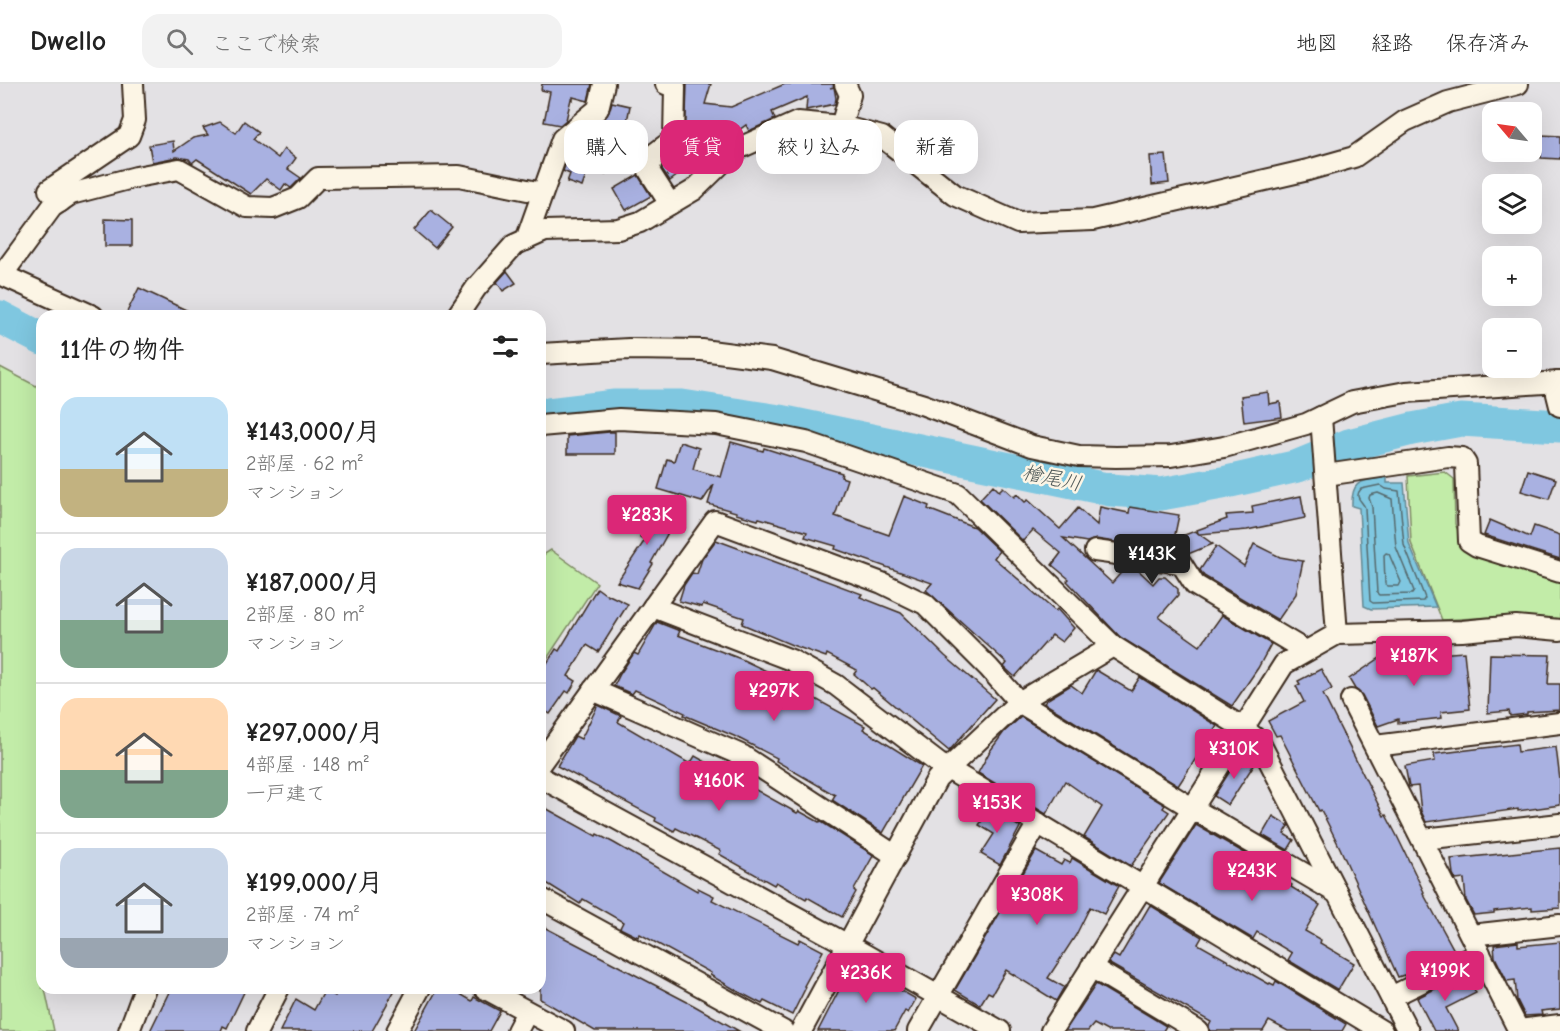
<!DOCTYPE html>
<html lang="ja">
<meta charset="utf-8">
<style>
body{margin:0;font-family:"Comic Neue","Klee One",sans-serif;background:#f2f2f2;color:#222;height:100vh;display:flex;flex-direction:column;font-size:22px;white-space:nowrap}
*{box-sizing:border-box;margin:0}
p{font-size:20px;color:#767676}
.icon{flex:none;width:33px;height:33px;fill:none;stroke:currentColor;stroke-width:2;stroke-linecap:round;stroke-linejoin:round}
.map{position:relative;flex:1;overflow:hidden}
.details{position:absolute;left:36px;top:226px;width:510px;height:684px;display:flex;flex-direction:column;background:#fff;border-radius:18px;box-shadow:0 6px 24px #0002}
.details>*{flex:none}
.top-card{position:absolute;left:564px;top:36px;width:570px;height:54px;display:flex;gap:12px}
.needle{width:39px;rotate:299deg}
.buttons{position:absolute;left:1482px;top:18px;display:grid;gap:12px}
.buttons a{display:grid;place-items:center;width:60px;height:60px;border-radius:12px;background:#fff;box-shadow:0 6px 24px #0002;font-size:30px}
.price{position:absolute;translate:-50% -51px;padding:0 14px;border-radius:6px;background:#db2777;color:#fff;font-size:20px;line-height:39px;filter:drop-shadow(0 2px 3px #0008)}
.price::after{content:'';position:absolute;left:50%;top:36px;width:18px;height:14px;margin-left:-9px;background:inherit;clip-path:polygon(0 0,100% 0,50% 100%)}
.price.active{background:#222;color:#fff}
ul{padding:0;list-style:none}
li{display:flex;align-items:center;gap:18px;height:150px;padding:0 24px}
li+li{border-top:2px solid #e0e0e0}
li span{display:grid;place-items:center;flex:none;width:168px;height:120px;border-radius:18px;color:#555}
li>.icon{margin-inline-start:auto}
span .icon{width:72px;height:72px;fill:#fffc;stroke-width:1}
li b{font-size:26px}
h2{display:flex;justify-content:space-between;align-items:center;height:72px;padding:0 24px;font-size:26px}
.pill{padding:0 21px;border-radius:18px;background:#fff;box-shadow:0 6px 24px #0002;font-size:21px;line-height:54px}
.pill.active{background:#db2777;color:#fff}
header{display:flex;align-items:center;gap:36px;box-sizing:border-box;height:84px;padding:0 30px;background:#fff;border-bottom:2px solid #e0e0e0}
header strong{font-size:28px}
nav{display:flex;gap:33px;margin-inline-start:auto;font-size:21px}
.search{width:420px;height:54px;background:#f2f2f2;display:flex;align-items:center;gap:15px;box-sizing:border-box;padding:0 21px;border-radius:18px;color:#767676;font-size:22px}
.map>svg:first-child{display:block}
.green{fill:#c2eca8;stroke:#7e8b63;stroke-width:1.5}
.water{fill:#7fc7e0;stroke:#648892;stroke-width:1.5}
.lines{fill:none;stroke-linecap:round;stroke-linejoin:round}
.shore{stroke:#56696c;stroke-width:1.5}
.river{stroke:#7fc7e0;stroke-width:33}
.building{fill:#a9b1e1;stroke:#3b2a1e;stroke-width:1.5}
.minor-casing{stroke:#3b2a1e;stroke-width:24}
.minor{stroke:#fcf5e5;stroke-width:20}
.labels{text-anchor:middle;dominant-baseline:central;stroke-width:5;stroke-linejoin:round;paint-order:stroke}
.water-label{font-size:20px;font-style:italic;fill:#4f5958;stroke:#fcf5e5}
</style>
<header>
<strong>Dwello</strong>
<div class="search"><svg class="icon" aria-label="search" viewBox="0 0 24 24"><circle cx="10" cy="10" r="6"/><path d="M15 15l6 6"/></svg>ここで検索</div>
<nav><a>地図</a><a>経路</a><a>保存済み</a></nav>
</header>
<div class="map">
<svg width="1560" height="947" viewBox="0 0 1560 947">
<rect width="100%" height="100%" fill="#e3e1e4"/>
<filter id="ink" filterUnits="userSpaceOnUse"><feTurbulence type="fractalNoise" baseFrequency=".0167" numOctaves="2"/><feDisplacementMap in="SourceGraphic" scale="12" xChannelSelector="R" yChannelSelector="G"/><feConvolveMatrix kernelMatrix="1 2 1 2 8 2 1 2 1" color-interpolation-filters="sRGB"/></filter>
<g filter="url(#ink)">
<g class="green">
<polygon points="0,283 42,305 42,904 45,905 54,947 0,947"/>
<polygon points="1445,388 1454,395 1455,440 1466,463 1560,495 1560,535 1511,532 1442,536 1411,459 1408,392"/>
<polygon points="551,466 597,499 540,585 540,480 543,471"/>
</g>
<path class="water" d="M1387,393V399H1404L1409,460L1436,523L1371,525L1364,522L1359,424L1352,422C1351,393 1364,398 1387,393Z"/>
<g class="lines">
<g class="shore">
<path d="M1380,401L1386,405L1399,407L1404,461L1425,514L1423,517L1373,519L1370,517L1365,424C1363,417 1353,414 1361,405Z"/>
<polygon points="1378,409 1392,415 1396,463 1414,507 1412,510 1379,511 1377,509 1372,423 1369,414 1370,411"/>
<polygon points="1386,469 1389,470 1401,498 1399,502 1388,502 1385,500 1384,471"/>
</g>
<g class="river">
<polyline points="0,233 42,255"/>
<polyline points="540,331 615,322 682,322 780,337 1111,406 1161,410 1222,399 1298,382 1349,361 1412,345 1461,336 1560,342"/>
</g>
</g>
<g class="building">
<polygon points="542,0 592,0 588,17 573,13 573,16 571,15 566,36 560,41 544,38 550,8 541,6"/>
<polygon points="687,0 711,0 705,20 731,23 785,0 833,0 834,3 830,4 834,3 836,14 835,20 806,26 807,13 772,28 775,35 749,47 746,41 670,97 662,85 664,77 685,60"/>
<polygon points="612,18 630,22 624,53 599,49 601,38 609,28"/>
<polygon points="244,37 259,48 253,55 278,74 284,65 296,74 288,85 301,94 291,104 285,100 281,106 266,95 251,110 197,75 192,79 189,75 177,73 152,78 149,61 173,57 174,67 193,54 208,51 203,44 220,38 236,49"/>
<polygon points="587,50 611,61 605,90 594,69 582,103 567,98 570,90 563,87 572,62"/>
<polygon points="1541,51 1560,52 1560,75 1541,74"/>
<polygon points="1166,71 1169,99 1152,101 1150,72"/>
<polygon points="638,91 651,112 626,126 614,105"/>
<polygon points="431,126 452,143 435,164 414,146"/>
<polygon points="105,135 132,136 132,162 105,162"/>
<polygon points="507,187 516,199 503,207 497,198"/>
<polygon points="139,204 199,232 125,232"/>
<polygon points="1268,308 1269,320 1280,318 1282,333 1244,338 1241,312"/>
<polygon points="609,348 615,348 615,370 567,370 567,352"/>
<polygon points="680,358 699,364 693,385 721,393 731,358 763,367 764,364 842,389 841,393 847,395 835,432 889,451 904,412 929,422 928,425 974,443 999,467 994,474 1055,527 1057,525 1074,544 1062,558 1052,551 1015,593 1004,583 1007,579 926,506 932,499 835,465 836,462 805,453 807,448 759,434 758,436 736,430 736,428 708,420 714,400 702,418 658,405 667,375 674,377"/>
<polygon points="1528,386 1556,395 1549,415 1521,407"/>
<polygon points="993,401 999,407 1003,403 1014,413 1017,410 1025,418 1028,416 1060,445 1078,424 1097,441 1100,423 1129,429 1130,423 1179,431 1174,455 1195,447 1198,449 1197,446 1227,435 1226,431 1253,429 1252,422 1301,412 1305,434 1247,446 1199,450 1213,460 1188,470 1127,458 1128,460 1096,455 1087,458 1063,454 1112,499 1126,483 1137,485 1153,500 1159,493 1165,493 1178,505 1178,511 1159,533 1200,562 1222,531 1271,560 1258,584 1232,622 1120,553 1067,497 1069,495 1052,481 1061,469 1033,446 1023,457 980,415"/>
<polygon points="648,421 675,436 651,479 653,480 638,504 617,498 645,456 640,453 643,446 636,442"/>
<polygon points="1490,436 1530,453 1534,442 1560,451 1560,475 1484,451"/>
<polygon points="716,456 862,510 860,513 901,529 945,572 995,615 949,667 873,604 871,605 854,590 857,586 827,570 826,573 792,561 742,540 744,534 703,520 702,523 679,517 684,501 692,489 697,490 702,475"/>
<polygon points="1254,460 1280,473 1303,477 1296,510 1278,536 1204,492 1200,486 1216,462 1244,482"/>
<polygon points="597,504 608,512 609,511 628,520 598,568 587,561 568,592 576,597 569,609 566,607 550,630 540,623 540,590 556,565 559,567"/>
<polygon points="657,538 680,547 678,551 741,575 800,603 799,606 865,642 863,645 922,682 883,749 832,716 835,711 776,677 777,674 734,652 684,631 685,629 635,606 632,610 614,602 620,590 634,569 638,571"/>
<polygon points="1464,568 1470,625 1441,628 1442,634 1398,639 1398,635 1378,642 1362,611 1355,605 1349,595 1380,574"/>
<polygon points="1490,570 1550,571 1548,600 1560,600 1560,626 1527,628 1527,630 1510,632 1509,627 1488,629"/>
<polygon points="1321,585 1332,605 1323,610 1384,732 1386,731 1397,752 1424,808 1423,809 1455,868 1405,893 1404,891 1398,893 1340,764 1321,726 1319,727 1280,651 1276,652 1268,637 1304,618 1296,602 1300,600 1298,597"/>
<polygon points="1096,586 1131,607 1140,593 1217,642 1178,702 1044,619 1048,615 1071,601 1082,609"/>
<polygon points="598,621 621,632 618,638 690,680 695,672 797,729 799,727 819,738 820,737 872,770 873,772 854,806 856,808 842,833 807,813 806,815 776,798 774,801 719,770 721,767 676,744 674,747 655,737 656,734 557,682 575,652 581,655"/>
<polygon points="1021,633 1165,721 1163,724 1169,728 1131,782 1084,753 1102,723 1065,697 1046,730 978,689 990,667 1004,648"/>
<polygon points="1517,660 1518,668 1556,663 1560,696 1560,721 1518,727 1518,725 1426,738 1421,727 1418,702 1409,703 1405,682 1435,677 1434,670"/>
<polygon points="1241,670 1255,679 1228,721 1214,712"/>
<polygon points="540,721 596,752 597,750 614,759 697,807 698,804 714,812 712,816 798,859 800,855 823,867 804,902 806,903 792,931 764,917 762,920 739,908 710,891 711,889 640,850 638,853 620,844 623,838 583,815 580,820 540,795"/>
<polygon points="984,721 1020,743 1000,781 981,770 994,750 979,741 983,735 977,732"/>
<polygon points="1273,732 1289,742 1284,750 1294,756 1288,766 1262,751"/>
<polygon points="1196,741 1276,787 1274,790 1292,801 1291,803 1320,821 1305,847 1321,856 1320,859 1354,879 1338,906 1288,876 1292,869 1257,848 1253,855 1159,799"/>
<polygon points="1560,764 1560,824 1532,826 1532,823 1494,827 1494,829 1474,831 1466,816 1464,795 1456,796 1453,790 1451,775"/>
<polygon points="1036,767 1061,781 1064,776 1070,779 1072,774 1119,802 1104,830 1090,823 1076,851 1048,894 1064,903 1056,917 1006,886 992,910 988,908 980,921 955,906"/>
<polygon points="1150,821 1202,853 1198,860 1269,900 1270,899 1274,901 1276,897 1346,940 1342,947 1288,947 1269,937 1263,947 1210,947 1209,942 1211,938 1108,879 1114,871 1119,874"/>
<polygon points="540,841 693,921 739,947 595,947 540,915"/>
<polygon points="1518,858 1518,862 1560,858 1560,925 1541,927 1542,931 1525,932 1517,916 1515,896 1507,897 1495,873 1494,861"/>
<polygon points="853,879 916,915 908,929 905,927 894,947 818,947"/>
<polygon points="1466,889 1476,909 1446,924 1458,947 1434,947 1417,914"/>
<polygon points="1096,900 1166,942 1163,947 1107,947 1094,940 1088,947 1065,947"/>
<polygon points="171,904 246,904 227,944 223,942 221,947 150,947"/>
<polygon points="339,904 396,904 372,947 280,947 296,915 314,926 325,906 335,912"/>
<polygon points="438,904 450,904 472,917 474,913 500,927 489,947 414,947"/>
</g>
<g class="lines">
<defs>
<g id="minor">
<polyline points="666,0 675,3 674,55 654,70 649,87 670,120"/>
<polyline points="841,42 850,11 845,0"/>
<polyline points="60,118 49,106 129,52 135,36 133,0"/>
<polyline points="526,156 562,55 598,25 604,0"/>
<polyline points="0,190 93,232"/>
<polyline points="2,191 52,123 71,110 136,93 179,85 247,123 273,124 298,114 318,94 459,92 542,109"/>
<polyline points="457,232 476,204 514,161 545,147 618,145 640,138 694,106 735,66 798,38 841,42 882,53 955,111 1018,139 1093,136 1308,86 1354,73 1405,37 1448,18 1518,0"/>
<polyline points="540,270 629,265 702,266 772,275 924,321 1032,362 1079,372 1116,373 1171,372 1224,363 1306,340 1352,318 1406,308 1560,298"/>
<polyline points="1557,298 1557,310 1560,322"/>
<polyline points="1321,333 1337,550"/>
<polyline points="540,342 619,335 716,340 806,358 958,410 1113,562"/>
<polyline points="1326,391 1448,373 1462,374 1466,380 1469,457 1477,462 1560,488"/>
<polyline points="1095,467 1181,479 1195,501 1306,567"/>
<polyline points="653,523 791,576 836,601 938,679 1382,947"/>
<polyline points="593,606 743,672 896,772"/>
<polyline points="1351,616 1519,947"/>
<polyline points="1375,662 1560,639"/>
<polyline points="540,680 715,437 882,499 925,520 989,584 1019,618 1192,724 1337,809"/>
<polyline points="540,693 848,861 1000,947"/>
<polyline points="1423,755 1560,740"/>
<polyline points="540,814 783,947"/>
<polyline points="1471,851 1560,841"/>
<polyline points="1091,883 1198,947"/>
<polyline points="484,904 564,947"/>
<polyline points="1391,913 1480,869"/>
<polyline points="1519,946 1560,941"/>
<polyline points="129,947 145,904"/>
<polyline points="257,947 279,904"/>
<polyline points="397,947 420,904"/>
<polyline points="517,947 527,928"/>
<polyline points="801,947 937,695 1019,618 1113,562 1243,644 1259,657 1408,947"/>
<polyline points="918,947 1038,739"/>
<polyline points="1051,947 1284,580 1337,550 1462,547 1516,542 1560,546"/>
</g>
</defs>
<use href="#minor" class="minor-casing"/>
<use href="#minor" class="minor"/>
</g>
</g>
<g class="labels">
<g class="water-label">
<text transform="translate(1052 394) rotate(12)">檜尾川</text>
</g>
</g>
</svg>
<div class="buttons">
<a><svg class="needle" viewBox="-14 -14 28 28"><path d="M0-13l5 13h-10z" fill="#e53935"/><path d="M0 13l5-13h-10z" fill="#767676"/></svg></a>
<a><svg class="icon" aria-label="layers" viewBox="0 0 24 24"><path d="M12 4l9 5-9 5-9-5zM3 14l9 5 9-5"/></svg></a>
<a>+</a>
<a>−</a>
</div>
<b class="price" style="left:647px;top:462px">¥283K</b>
<b class="price active" style="left:1152px;top:501px">¥143K</b>
<b class="price" style="left:1414px;top:603px">¥187K</b>
<b class="price" style="left:774px;top:638px">¥297K</b>
<b class="price" style="left:1234px;top:696px">¥310K</b>
<b class="price" style="left:719px;top:728px">¥160K</b>
<b class="price" style="left:997px;top:750px">¥153K</b>
<b class="price" style="left:1252px;top:818px">¥243K</b>
<b class="price" style="left:1037px;top:842px">¥308K</b>
<b class="price" style="left:1445px;top:918px">¥199K</b>
<b class="price" style="left:866px;top:920px">¥236K</b>
<div class="top-card">
<a class="pill">購入</a>
<a class="pill active">賃貸</a>
<a class="pill">絞り込み</a>
<a class="pill">新着</a>
</div>
<section class="details">
<h2>11件の物件<svg class="icon" aria-label="filters" viewBox="0 0 24 24"><path d="M4 7h16M4 17h16"/><circle cx="9" cy="7" r="2"/><circle cx="15" cy="17" r="2"/></svg></h2>
<ul>
<li><span style="background:linear-gradient(#bfe0f5 60%,#c2b280 0)"><svg class="icon" aria-label="home" viewBox="0 0 24 24"><path d="M3 11l9-7 9 7M6 9v11h12V9"/></svg></span><div><b>¥143,000/月</b><p>2部屋 · 62 m²</p><p>マンション</p></div></li>
<li><span style="background:linear-gradient(#c9d6e8 60%,#7fa58c 0)"><svg class="icon" aria-label="home" viewBox="0 0 24 24"><path d="M3 11l9-7 9 7M6 9v11h12V9"/></svg></span><div><b>¥187,000/月</b><p>2部屋 · 80 m²</p><p>マンション</p></div></li>
<li><span style="background:linear-gradient(#ffd9b3 60%,#7fa58c 0)"><svg class="icon" aria-label="home" viewBox="0 0 24 24"><path d="M3 11l9-7 9 7M6 9v11h12V9"/></svg></span><div><b>¥297,000/月</b><p>4部屋 · 148 m²</p><p>一戸建て</p></div></li>
<li><span style="background:linear-gradient(#c9d6e8 75%,#9aa5b1 0)"><svg class="icon" aria-label="home" viewBox="0 0 24 24"><path d="M3 11l9-7 9 7M6 9v11h12V9"/></svg></span><div><b>¥199,000/月</b><p>2部屋 · 74 m²</p><p>マンション</p></div></li>
</ul>
</section>
</div>
